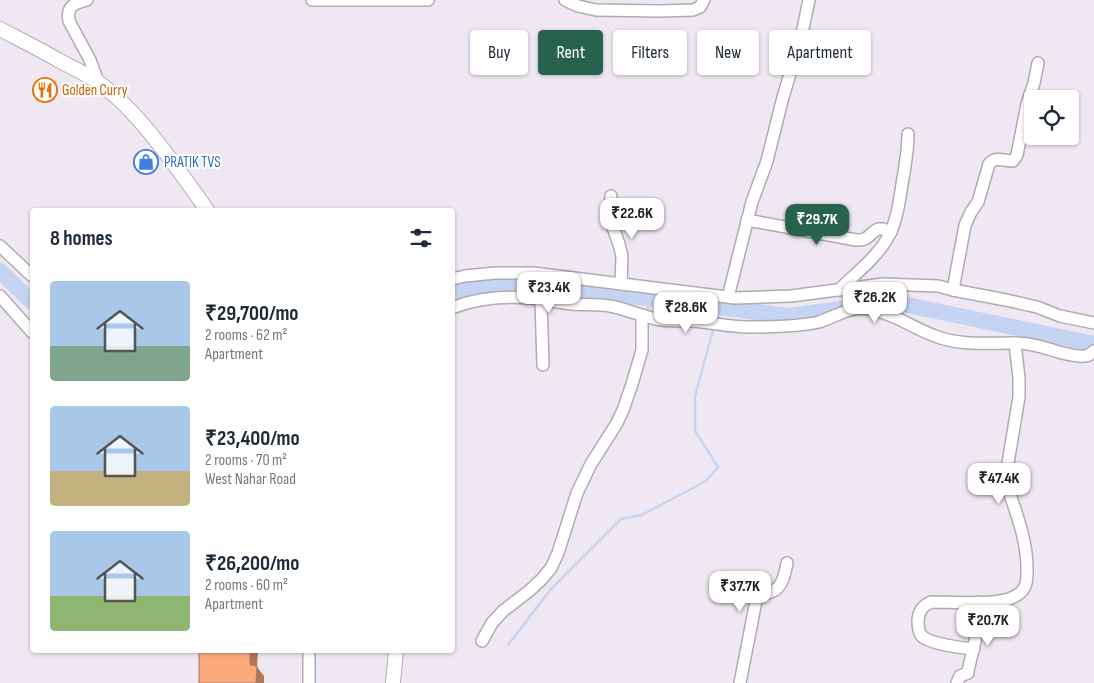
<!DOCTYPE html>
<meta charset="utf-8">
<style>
body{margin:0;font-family:"Sofia Sans Condensed",sans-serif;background:#f6f6f7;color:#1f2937;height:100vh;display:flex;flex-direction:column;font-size:19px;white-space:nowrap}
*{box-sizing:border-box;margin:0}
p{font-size:16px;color:#747a83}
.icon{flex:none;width:28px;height:28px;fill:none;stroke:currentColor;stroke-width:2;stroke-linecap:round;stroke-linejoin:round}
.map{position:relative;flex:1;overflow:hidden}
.side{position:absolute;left:30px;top:208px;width:425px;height:445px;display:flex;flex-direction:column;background:#fff;border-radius:5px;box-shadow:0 1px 4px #0004}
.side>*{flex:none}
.top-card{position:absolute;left:470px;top:30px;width:475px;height:45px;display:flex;gap:10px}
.tools{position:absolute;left:1024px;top:90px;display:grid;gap:10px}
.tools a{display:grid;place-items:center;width:55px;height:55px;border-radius:5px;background:#fff;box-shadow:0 1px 4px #0004;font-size:25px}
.price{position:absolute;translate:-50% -42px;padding:0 11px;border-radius:10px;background:#fff;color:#222;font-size:16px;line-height:32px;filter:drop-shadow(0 1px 2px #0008)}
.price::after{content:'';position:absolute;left:50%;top:30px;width:15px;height:11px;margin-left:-8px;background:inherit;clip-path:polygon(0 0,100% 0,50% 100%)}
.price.on{background:#27624c;color:#fff}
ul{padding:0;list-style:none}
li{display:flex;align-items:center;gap:15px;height:125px;padding:0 20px}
li span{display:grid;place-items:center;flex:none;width:140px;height:100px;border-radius:5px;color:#555}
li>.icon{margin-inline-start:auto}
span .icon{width:60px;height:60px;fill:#fffc;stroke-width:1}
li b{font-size:21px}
h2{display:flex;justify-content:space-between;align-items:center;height:60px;padding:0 20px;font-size:21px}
.chip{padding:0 18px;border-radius:5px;background:#fff;box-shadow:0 1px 4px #0004;font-size:18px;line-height:45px}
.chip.on{background:#27624c;color:#fff}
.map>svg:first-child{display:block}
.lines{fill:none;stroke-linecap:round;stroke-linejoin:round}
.stream{stroke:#c5d4f3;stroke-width:2.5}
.river{stroke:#c5d4f3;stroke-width:16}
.minor-casing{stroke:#b1aab4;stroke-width:14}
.major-casing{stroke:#b1aab4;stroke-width:16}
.minor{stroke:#fff;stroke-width:11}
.major{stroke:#fff;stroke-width:14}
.shaded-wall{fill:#b07658}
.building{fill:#fba87d;stroke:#b07658}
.labels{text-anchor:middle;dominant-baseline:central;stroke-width:4;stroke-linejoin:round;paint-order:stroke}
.food-label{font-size:15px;fill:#c56008;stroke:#fff;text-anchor:start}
.shop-label{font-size:15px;fill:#366cbe;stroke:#fff;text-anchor:start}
</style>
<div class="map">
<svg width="1094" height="683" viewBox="0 0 1094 683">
<rect width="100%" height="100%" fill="#efe8f2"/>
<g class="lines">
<g class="stream">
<polyline points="648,314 648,298"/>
<polyline points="716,320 719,307"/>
<polyline points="508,645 551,589 621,519 642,515 706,481 718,467 695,431 695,396 714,327"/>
</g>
<g class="river">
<polyline points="0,271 32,302"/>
<polyline points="452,291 471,288 529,286 648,298 788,316 893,302 1094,344"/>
</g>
<defs>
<g id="minor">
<path d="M87,0C75,3 66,6 69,21L90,60L98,82"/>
<polyline points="312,0 428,0"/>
<polyline points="565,0 578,6 596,10 660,11 693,10 700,7 704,0"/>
<polyline points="611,196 610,209 611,222 619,244 622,256 621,284"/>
<path d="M747,220L856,240C869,241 868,234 878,229H883L891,232"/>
<polyline points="0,246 32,276"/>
<polyline points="452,279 465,276 495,273 533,273 735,298 791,296 883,284 938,286 953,290 1006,300 1037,307 1060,316 1094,323"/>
<path d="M839,290C855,274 875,259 887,239C897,222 899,203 902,184C905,167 908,151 908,134"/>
<path d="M953,290L965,225L971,212L978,202L989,164C995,156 1005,161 1013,161L1017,155L1027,104L1034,83L1038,63"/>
<polyline points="0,296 32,332"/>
<polyline points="728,297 752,202 767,161 783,97 801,38 809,0"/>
<polyline points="541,300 543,365"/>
<path d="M452,308C477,298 505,296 531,298C544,299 558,303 572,304C584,305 597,304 610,306C627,309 643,317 661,320C671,321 681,321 691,321C710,322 728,327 747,327C769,327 798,327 819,322C835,317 852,305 869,309C893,313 913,328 935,336C961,346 988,343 1014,343C1031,343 1046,348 1062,353C1069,354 1077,357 1084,356C1089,356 1091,354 1094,351"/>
<polyline points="482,641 492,623 503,611 529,591 542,579 551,568 558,553 577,493 591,464 617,423 623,410 632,384 642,350 642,316"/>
<path d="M974,649C962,648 928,644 921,635C918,631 918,625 918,620C919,610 923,606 931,602C953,602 988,605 1009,599C1014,597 1021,594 1024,588C1027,584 1027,578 1027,573C1028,542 1016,512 1006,483V475L1019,397V378L1015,343"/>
<polyline points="309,650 309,683"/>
<path d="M740,683L756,601C761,595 766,594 773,591C783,586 785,573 787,563"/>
<polyline points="957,683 960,676 968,673 968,671 978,628 978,602"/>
</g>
<g id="major">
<path d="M0,29C19,39 39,49 58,60C71,67 85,73 98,82C140,112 177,168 207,210"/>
<polyline points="393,683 396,650"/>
</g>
</defs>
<use href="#minor" class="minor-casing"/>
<use href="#major" class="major-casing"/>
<use href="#minor" class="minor"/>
<use href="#major" class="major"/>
</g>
<polygon class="shaded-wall" points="250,650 258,650 257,667 264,676 264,683 256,683 250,665"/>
<polygon class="building" points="199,650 250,650 250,665 257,666 256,683 199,683"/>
<defs>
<symbol id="restaurant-ring" viewBox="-11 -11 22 22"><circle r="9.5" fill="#fff" stroke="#e8710a" stroke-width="1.5"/><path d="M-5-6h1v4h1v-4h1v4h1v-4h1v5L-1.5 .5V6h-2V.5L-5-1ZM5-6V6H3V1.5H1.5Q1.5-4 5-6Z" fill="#e8710a"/></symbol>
<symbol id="shop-ring" viewBox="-11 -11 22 22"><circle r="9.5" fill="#fff" stroke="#3f7fe0" stroke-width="1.5"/><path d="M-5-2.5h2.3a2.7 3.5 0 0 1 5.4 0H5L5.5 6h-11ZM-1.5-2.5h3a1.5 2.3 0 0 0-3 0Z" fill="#3f7fe0"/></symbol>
</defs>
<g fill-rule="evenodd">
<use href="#restaurant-ring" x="31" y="76" width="28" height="28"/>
<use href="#shop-ring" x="132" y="148" width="28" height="28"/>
</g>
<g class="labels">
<g class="food-label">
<text x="62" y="90">Golden Curry</text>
</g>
<g class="shop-label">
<text x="164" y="162">PRATIK TVS</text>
</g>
</g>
</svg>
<div class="tools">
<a><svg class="icon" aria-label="locate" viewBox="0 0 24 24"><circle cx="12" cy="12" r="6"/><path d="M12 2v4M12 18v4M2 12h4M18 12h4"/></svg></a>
</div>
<b class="price" style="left:632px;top:240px">₹22.6K</b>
<b class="price on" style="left:817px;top:246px">₹29.7K</b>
<b class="price" style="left:549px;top:314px">₹23.4K</b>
<b class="price" style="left:875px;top:324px">₹26.2K</b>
<b class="price" style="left:686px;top:334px">₹28.6K</b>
<b class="price" style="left:999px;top:505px">₹47.4K</b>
<b class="price" style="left:740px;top:613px">₹37.7K</b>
<b class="price" style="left:988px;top:647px">₹20.7K</b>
<div class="top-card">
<a class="chip">Buy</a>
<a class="chip on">Rent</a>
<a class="chip">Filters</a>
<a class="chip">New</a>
<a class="chip">Apartment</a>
</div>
<section class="side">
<h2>8 homes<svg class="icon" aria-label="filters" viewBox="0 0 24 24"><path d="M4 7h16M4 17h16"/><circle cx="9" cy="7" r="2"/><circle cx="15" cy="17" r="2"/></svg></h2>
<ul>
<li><span style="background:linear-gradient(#a9c7e8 65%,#7fa58c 0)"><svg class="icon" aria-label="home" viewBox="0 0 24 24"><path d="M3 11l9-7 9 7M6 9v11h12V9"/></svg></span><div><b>₹29,700/mo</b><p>2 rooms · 62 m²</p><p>Apartment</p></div></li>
<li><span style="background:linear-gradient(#a9c7e8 65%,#c2b280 0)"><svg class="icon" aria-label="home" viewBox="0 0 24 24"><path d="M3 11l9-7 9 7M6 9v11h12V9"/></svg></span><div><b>₹23,400/mo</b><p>2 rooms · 70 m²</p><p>West Nahar Road</p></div></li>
<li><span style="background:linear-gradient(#a9c7e8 65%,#8fb573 0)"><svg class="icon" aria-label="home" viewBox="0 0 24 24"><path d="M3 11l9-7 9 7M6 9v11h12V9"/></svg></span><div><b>₹26,200/mo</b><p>2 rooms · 60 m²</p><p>Apartment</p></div></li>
</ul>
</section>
</div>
